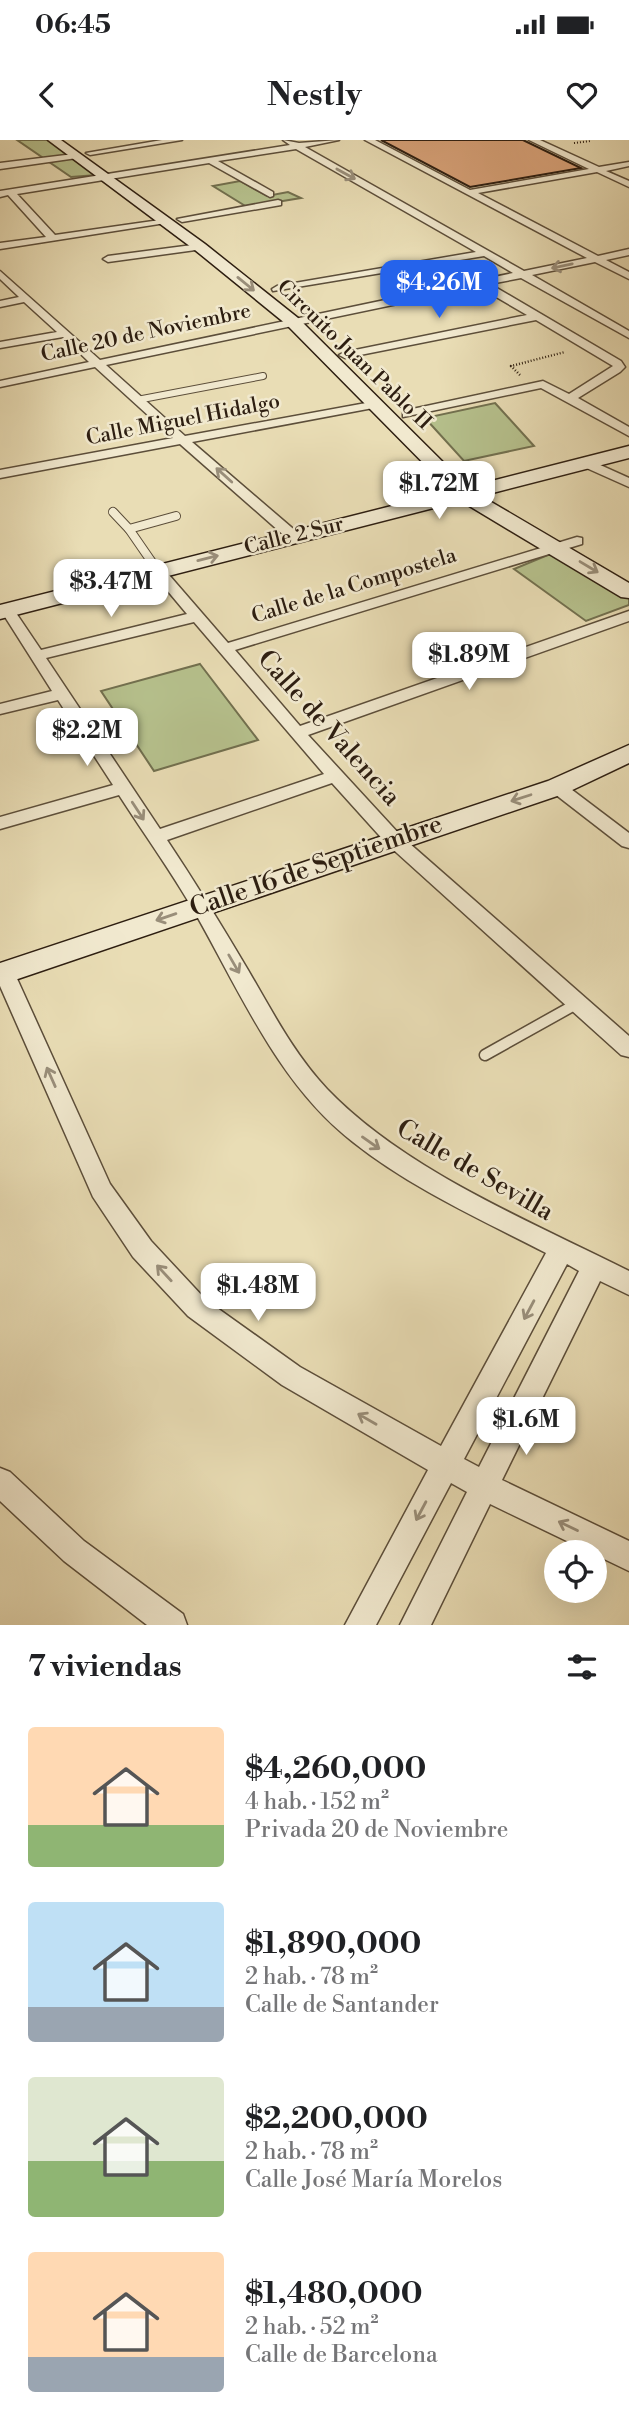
<!DOCTYPE html>
<html lang="es">
<meta charset="utf-8">
<style>
body{margin:0;font-family:"Libre Bodoni",serif;background:#f6f6f6;color:#202124;height:100vh;display:flex;flex-direction:column;font-size:26px;white-space:nowrap}
*{box-sizing:border-box;margin:0}
p{font-size:23px;color:#757577}
.icon{flex:none;width:38px;height:38px;fill:none;stroke:currentColor;stroke-width:2;stroke-linecap:round;stroke-linejoin:round}
.map{position:relative;height:1485px;overflow:hidden}
.drawer{display:flex;flex-direction:column;background:#fff;flex:1}
.drawer>*{flex:none}
.tools{position:absolute;left:544px;top:1400px;display:grid;gap:14px}
.tools a{display:grid;place-items:center;width:63px;height:63px;border-radius:50%;background:#fff;box-shadow:0 7px 28px #0002;font-size:35px}
.price{position:absolute;translate:-50% -60px;padding:0 16px;border-radius:14px;background:#fff;color:#222;font-size:23px;line-height:46px;filter:drop-shadow(0 2px 4px #0008)}
.price::after{content:'';position:absolute;left:50%;top:42px;width:21px;height:16px;margin-left:-10px;background:inherit;clip-path:polygon(0 0,100% 0,50% 100%)}
.price.on{background:#2563eb;color:#fff}
ul{padding:0;list-style:none}
li{display:flex;align-items:center;gap:21px;height:175px;padding:0 28px}
li span{display:grid;place-items:center;flex:none;width:196px;height:140px;border-radius:7px;color:#555}
li>.icon{margin-inline-start:auto}
span .icon{width:84px;height:84px;fill:#fffc;stroke-width:1}
li b{font-size:30px}
h2{display:flex;justify-content:space-between;align-items:center;height:84px;padding:0 28px;font-size:30px}
.status{display:flex;justify-content:space-between;align-items:center;height:49px;padding:0 35px;background:#fff;direction:ltr}
.status svg{height:19px;fill:currentColor}
header{display:flex;justify-content:space-between;align-items:center;height:91px;padding:0 28px;background:#fff;font-size:32px;font-weight:700}
.map>svg:first-child{display:block}
.green{fill:#b6c18d;stroke:#72704f;stroke-width:2}
.building{fill:#d9a37a;stroke:#2d1e11;stroke-width:2}
.lines{fill:none;stroke-linecap:round;stroke-linejoin:round}
.service-far2-casing{stroke:#5c4e3a;stroke-width:8}
.service-far1-casing{stroke:#5c4e3a;stroke-width:10}
.service-casing{stroke:#5c4e3a;stroke-width:13}
.minor-casing{stroke:#5c4e3a;stroke-width:3}
.secondary-casing{stroke:#2d1e11;stroke-width:3}
.path-far1{stroke:#2d1e11;stroke-width:2;stroke-dasharray:1 2;stroke-linecap:butt}
.path{stroke:#2d1e11;stroke-width:2.5;stroke-dasharray:1 2;stroke-linecap:butt}
.service-far2{stroke:#f1e9cf;stroke-width:6}
.service-far1{stroke:#f1e9cf;stroke-width:8}
.service{stroke:#f1e9cf;stroke-width:10}
.minor{fill:#f1e9cf;fill-rule:evenodd}
.secondary{fill:#f1e9cf;fill-rule:evenodd}
.oneway{stroke:#998e7a}
.labels{text-anchor:middle;dominant-baseline:central;stroke-width:5;stroke-linejoin:round;paint-order:stroke}
.far-street-label{font-size:21px;fill:#2d1e11;stroke:#f1e9cf}
.street-label{font-size:26px;fill:#2d1e11;stroke:#f1e9cf}
</style>
<div class="status"><b>06:45</b><svg viewBox="0 0 49 12"><path d="M0 12V9h3v3zM5 12V6h3v6zM10 12V3h3v9zM15 12V0h3v12zM26 1h20v11H26zM47 4h2v5h-2z"/></svg></div>
<header><svg class="icon" aria-label="back" viewBox="0 0 24 24"><path d="M15 5l-7 7 7 7"/></svg>Nestly<svg class="icon" aria-label="heart" viewBox="0 0 24 24"><path d="M12 20l-8-8c-3-5 5-10 8-4 3-6 11-1 8 4z"/></svg></header>
<div class="map">
<svg width="629" height="1485" viewBox="0 0 629 1485">
<rect width="100%" height="100%" fill="#e9ddb5"/>
<filter id="stains"><feTurbulence type="fractalNoise" baseFrequency=".00286" numOctaves="4"/><feColorMatrix values="0 0 0 0 .2 0 0 0 0 .09 0 0 0 0 .02 0 0 0 .5 -.17"/></filter>
<radialGradient id="worn" r=".72"><stop offset=".6" stop-color="#630" stop-opacity="0"/><stop offset="1" stop-color="#630" stop-opacity=".3"/></radialGradient>
<g class="green">
<polygon points="17,0 49,0 97,35 71,37"/>
<polygon points="240,41 267,56 288,52 301,58 247,67 213,46"/>
<polygon points="495,263 534,306 464,321 425,278"/>
<polygon points="555,412 629,455 629,465 586,481 514,429"/>
<polygon points="200,524 258,600 154,631 101,551"/>
</g>
<polygon class="building" points="381,0 523,0 581,28 470,47"/>
<g class="lines">
<defs>
<g id="service-far2">
<polyline points="137,260 263,236"/>
<polyline points="113,371 115,373"/>
</g>
<g id="service-far1">
<polyline points="113,372 129,389 176,376"/>
<polyline points="129,389 158,431"/>
</g>
<polyline id="service" points="485,915 578,863"/>
<g id="minor">
<polygon points="162,0 182,0 90,15 86,13"/>
<polygon points="283,0 299,3 339,0 305,7 524,131 587,118 365,0 375,0 470,50 589,29 529,0 540,0 599,27 629,22 629,26 606,31 629,41 629,47 597,32 478,53 598,116 629,109 629,115 606,120 629,132 629,139 595,122 532,135 629,191 629,198 521,138 490,144 621,221 625,227 620,232 578,258 629,287 629,296 541,248 403,277 403,271 543,241 569,254 613,226 536,180 345,218 339,215 345,212 527,175 479,147 106,225 185,296 377,261 379,264 373,268 192,302 298,393 298,399 288,399 180,304 0,338 0,330 173,298 95,227 0,247 0,241 89,222 63,197 0,208 0,202 57,192 24,162 0,167 0,161 19,157 0,139 0,131 100,220 513,133 484,116 273,151 272,149 277,146 476,112 296,9 218,21 273,52 273,56 270,57 209,23 17,54 55,95 167,79 172,82 0,109 0,103 46,97 8,55 0,57 0,51 290,5"/>
<polygon points="74,14 77,18 0,29 0,23"/>
<polygon points="278,60 281,61 281,65 182,82 177,79"/>
<polygon points="200,104 205,107 203,109 108,122 103,119 108,116"/>
<polygon points="587,319 629,338 629,347 582,326 582,320"/>
<path d="M577,397L582,398V404L235,510L300,586L629,471V481L308,595L401,696L629,896V917L621,915L387,704L332,643L167,700C195,742 222,786 248,830C272,871 294,914 327,949C406,1031 528,1080 629,1131V1155L600,1141L502,1340L629,1401V1431L490,1364L431,1485H400L467,1352L451,1343L376,1485H345L428,1330L282,1245L188,1176L133,1117L93,1057L0,846V826L11,827L14,832L110,1044L151,1101L206,1160L300,1227L441,1306L546,1113C480,1079 411,1048 353,1002C278,944 240,851 194,771C171,731 144,694 119,655L0,689V677L113,645L58,560L0,574V564L52,551L0,469L7,465L12,467L41,510L187,474L151,431L158,427L163,428L228,503ZM194,482L324,634L160,689L46,518ZM567,1124L579,1131L479,1327L464,1319Z"/>
<polygon points="557,641 563,643 629,693 629,708 622,706 551,651 548,647"/>
<polygon points="0,1328 10,1332 84,1401 183,1474 187,1485 147,1485 64,1421 0,1361"/>
</g>
<g id="secondary">
<polygon points="48,0 61,0 205,104 298,178 468,347 629,306 629,318 481,356 629,443 629,458 621,457 461,361 0,479 0,465 451,351 286,184 195,110"/>
<polygon points="629,605 629,623 566,653 0,845 0,823 548,641"/>
</g>
</defs>
<use href="#service-far2" class="service-far2-casing"/>
<use href="#service-far1" class="service-far1-casing"/>
<use href="#service" class="service-casing"/>
<use href="#minor" class="minor-casing"/>
<use href="#secondary" class="secondary-casing"/>
<polyline class="path-far1" points="574,3 591,1"/>
<polyline class="path" points="520,235 511,226 565,212"/>
<use href="#service-far2" class="service-far2"/>
<use href="#service-far1" class="service-far1"/>
<use href="#service" class="service"/>
<use href="#minor" class="minor"/>
<use href="#secondary" class="secondary"/>
</g>
<defs><path id="oneway-shaft" d="M-6 0H5M1.5-3L5.5 0L1.5 3" fill="none" stroke-width="1.6" stroke-linecap="round" stroke-linejoin="round" transform="scale(1.75)"/></defs>
<g class="oneway">
<use href="#oneway-shaft" transform="translate(346 34) rotate(29)"/>
<use href="#oneway-shaft" transform="translate(562 126) rotate(168)"/>
<use href="#oneway-shaft" transform="translate(246 144) rotate(39)"/>
<use href="#oneway-shaft" transform="translate(224 335) rotate(-138)"/>
<use href="#oneway-shaft" transform="translate(208 418) rotate(-14)"/>
<use href="#oneway-shaft" transform="translate(589 427) rotate(31)"/>
<use href="#oneway-shaft" transform="translate(521 658) rotate(162)"/>
<use href="#oneway-shaft" transform="translate(138 671) rotate(57)"/>
<use href="#oneway-shaft" transform="translate(166 777) rotate(161)"/>
<use href="#oneway-shaft" transform="translate(234 824) rotate(60)"/>
<use href="#oneway-shaft" transform="translate(51 937) rotate(-114)"/>
<use href="#oneway-shaft" transform="translate(371 1003) rotate(35)"/>
<use href="#oneway-shaft" transform="translate(164 1133) rotate(-133)"/>
<use href="#oneway-shaft" transform="translate(529 1170) rotate(118)"/>
<use href="#oneway-shaft" transform="translate(367 1279) rotate(-150)"/>
<use href="#oneway-shaft" transform="translate(421 1371) rotate(118)"/>
<use href="#oneway-shaft" transform="translate(568 1386) rotate(-154)"/>
</g>
<g class="labels">
<g class="far-street-label">
<text transform="translate(146 193) rotate(-12)">Calle 20 de Noviembre</text>
<text transform="translate(354 215) rotate(44)">Circuito Juan Pablo II</text>
<text transform="translate(183 280) rotate(-11)">Calle Miguel Hidalgo</text>
<text transform="translate(294 396) rotate(-14)">Calle 2 Sur</text>
<text transform="translate(354 446) rotate(-17)">Calle de la Compostela</text>
</g>
<g class="street-label">
<text transform="translate(329 588) rotate(48)">Calle de Valencia</text>
<text transform="translate(316 726) rotate(-19)">Calle 16 de Septiembre</text>
<text transform="translate(475 1030) rotate(30)">Calle de Sevilla</text>
</g>
</g>
<rect width="100%" height="100%" filter="url(#stains)"/>
<rect width="100%" height="100%" fill="url(#worn)"/>
</svg>
<div class="tools">
<a><svg class="icon" aria-label="locate" viewBox="0 0 24 24"><circle cx="12" cy="12" r="6"/><path d="M12 2v4M12 18v4M2 12h4M18 12h4"/></svg></a>
</div>
<b class="price on" style="left:439px;top:180px">$4.26M</b>
<b class="price" style="left:439px;top:381px">$1.72M</b>
<b class="price" style="left:111px;top:479px">$3.47M</b>
<b class="price" style="left:469px;top:552px">$1.89M</b>
<b class="price" style="left:87px;top:628px">$2.2M</b>
<b class="price" style="left:258px;top:1183px">$1.48M</b>
<b class="price" style="left:526px;top:1317px">$1.6M</b>
</div>
<section class="drawer">
<h2>7 viviendas<svg class="icon" aria-label="filters" viewBox="0 0 24 24"><path d="M4 7h16M4 17h16"/><circle cx="9" cy="7" r="2"/><circle cx="15" cy="17" r="2"/></svg></h2>
<ul>
<li><span style="background:linear-gradient(#ffd9b3 70%,#8fb573 0)"><svg class="icon" aria-label="home" viewBox="0 0 24 24"><path d="M3 11l9-7 9 7M6 9v11h12V9"/></svg></span><div><b>$4,260,000</b><p>4 hab. · 152 m²</p><p>Privada 20 de Noviembre</p></div></li>
<li><span style="background:linear-gradient(#bfe0f5 75%,#9aa5b1 0)"><svg class="icon" aria-label="home" viewBox="0 0 24 24"><path d="M3 11l9-7 9 7M6 9v11h12V9"/></svg></span><div><b>$1,890,000</b><p>2 hab. · 78 m²</p><p>Calle de Santander</p></div></li>
<li><span style="background:linear-gradient(#dfe7d0 60%,#8fb573 0)"><svg class="icon" aria-label="home" viewBox="0 0 24 24"><path d="M3 11l9-7 9 7M6 9v11h12V9"/></svg></span><div><b>$2,200,000</b><p>2 hab. · 78 m²</p><p>Calle José María Morelos</p></div></li>
<li><span style="background:linear-gradient(#ffd9b3 75%,#9aa5b1 0)"><svg class="icon" aria-label="home" viewBox="0 0 24 24"><path d="M3 11l9-7 9 7M6 9v11h12V9"/></svg></span><div><b>$1,480,000</b><p>2 hab. · 52 m²</p><p>Calle de Barcelona</p></div></li>
</ul>
</section>
